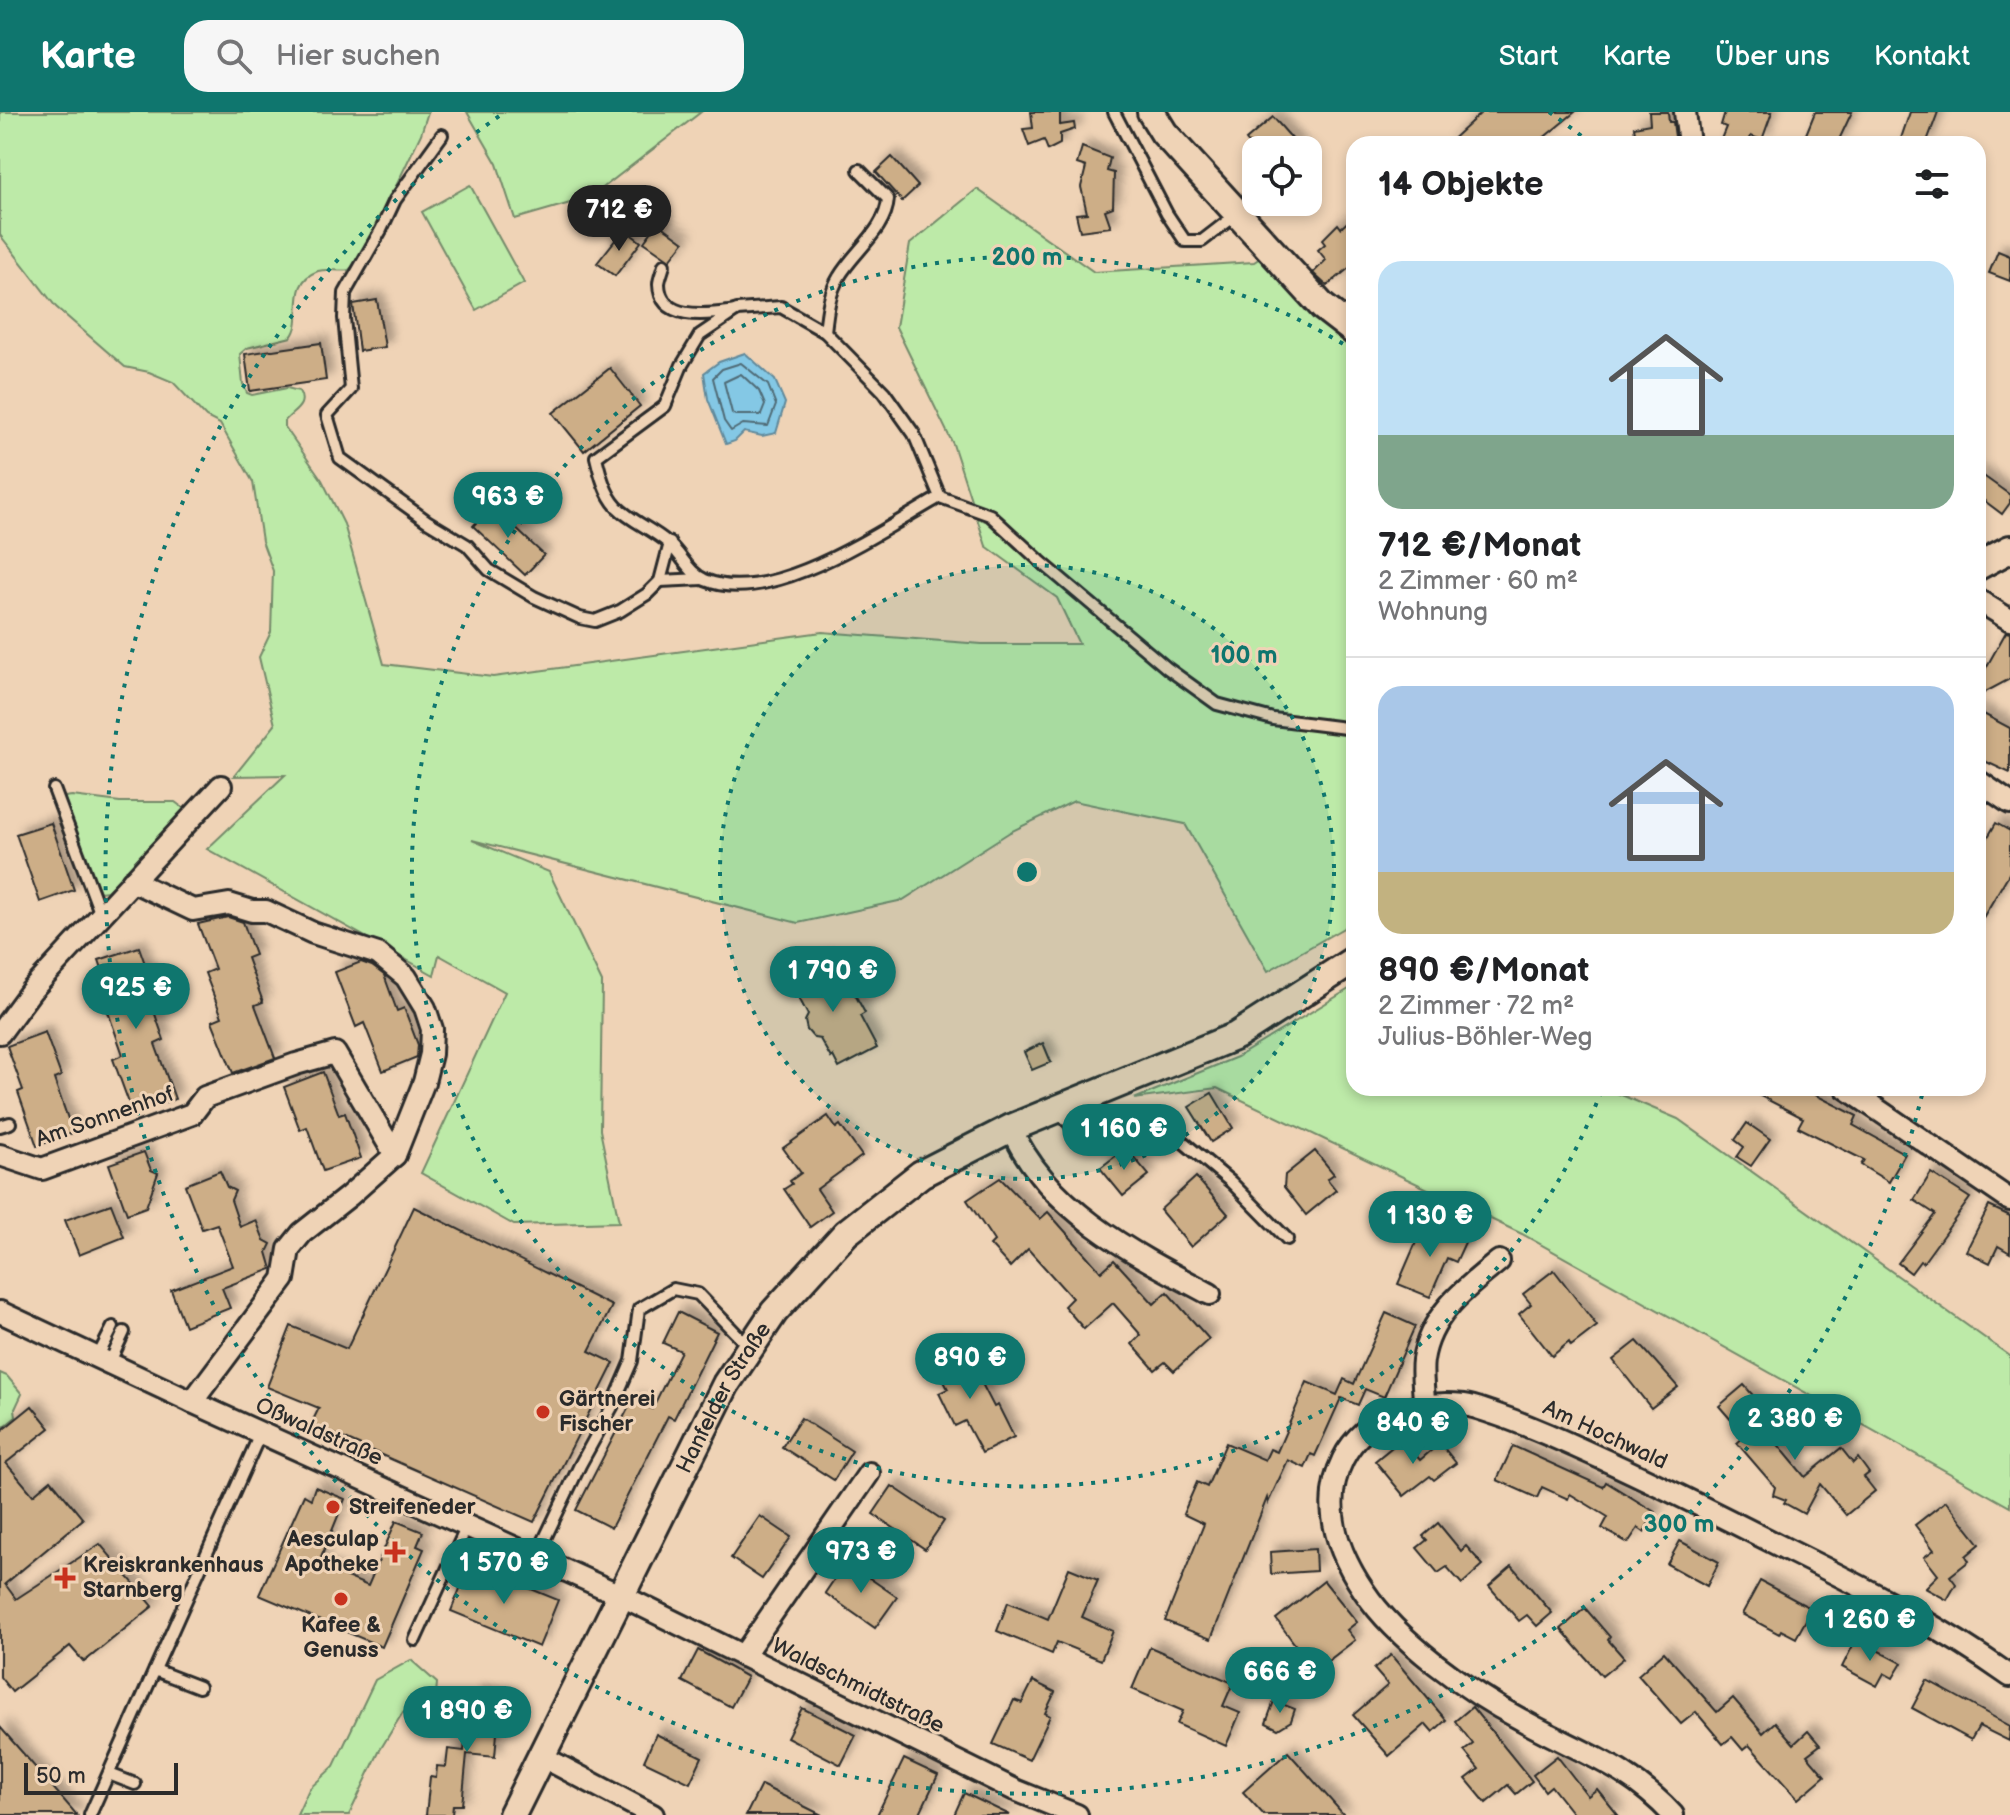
<!DOCTYPE html>
<html lang="de">
<meta charset="utf-8">
<style>
body{margin:0;font-family:"Balsamiq Sans",sans-serif;background:#f6f6f6;color:#202124;height:100vh;display:flex;flex-direction:column;font-size:30px;white-space:nowrap}
*{box-sizing:border-box;margin:0}
p{font-size:26px;color:#757577}
.icon{flex:none;width:44px;height:44px;fill:none;stroke:currentColor;stroke-width:2;stroke-linecap:round;stroke-linejoin:round}
.map{position:relative;flex:1;overflow:hidden}
.sheet{position:absolute;left:1346px;top:24px;width:640px;height:960px;display:flex;flex-direction:column;background:#fff;border-radius:24px;box-shadow:0 4px 12px #0003}
.sheet>*{flex:none}
.buttons{position:absolute;left:1242px;top:24px;display:grid;gap:16px}
.buttons a{display:grid;place-items:center;width:80px;height:80px;border-radius:16px;background:#fff;box-shadow:0 4px 12px #0003;font-size:40px}
.scale{position:absolute;left:24px;bottom:20px;width:154px;box-sizing:border-box;padding-left:8px;border:4px solid #2b2b2b;border-top:0;font-size:22px;line-height:28px;white-space:nowrap;color:#2b2b2b;-webkit-text-stroke:6px #efd3b6;paint-order:stroke}
.price{position:absolute;translate:-50% -68px;padding:0 18px;border-radius:28px;background:#0f766e;color:#fff;font-size:26px;line-height:52px;filter:drop-shadow(0 2px 4px #0008)}
.price::after{content:'';position:absolute;left:50%;top:48px;width:24px;height:18px;margin-left:-12px;background:inherit;clip-path:polygon(0 0,100% 0,50% 100%)}
.price.on{background:#222;color:#fff}
ul{padding:0;list-style:none}
li{display:grid;align-content:center;gap:16px;height:424px;padding:0 32px}
li+li{border-top:2px solid #e0e0e0}
li span{display:grid;place-items:center;height:248px;border-radius:24px;color:#555}
li>.icon{margin-inline-start:auto}
span .icon{width:144px;height:144px;fill:#fffc;stroke-width:1}
li b{font-size:34px}
h2{display:flex;justify-content:space-between;align-items:center;height:96px;padding:0 32px;font-size:34px}
header{display:flex;align-items:center;gap:48px;box-sizing:border-box;height:112px;padding:0 40px;background:#0f766e;color:#fff}
header strong{font-size:38px}
nav{display:flex;gap:44px;margin-inline-start:auto;font-size:28px}
.search{width:560px;height:72px;background:#f6f6f6;display:flex;align-items:center;gap:20px;box-sizing:border-box;padding:0 28px;border-radius:24px;color:#757577;font-size:30px}
.map>svg:first-child{display:block}
.green{fill:#bdeaa8;stroke:#748a6a;stroke-width:2}
.water{fill:#84c8e5;stroke:#60899b;stroke-width:2}
.lines{fill:none;stroke-linecap:round;stroke-linejoin:round}
.shore{stroke:#4f6a75;stroke-width:2}
.building{fill:#cdae87;stroke:#2b2b2b;stroke-width:2;filter:url(#shadow)}
.service-casing{stroke:#2b2b2b;stroke-width:16}
.minor-casing{stroke:#2b2b2b;stroke-width:26}
.tertiary-casing{stroke:#2b2b2b;stroke-width:32}
.service{stroke:#efd3b6;stroke-width:10}
.minor{stroke:#efd3b6;stroke-width:20}
.tertiary{stroke:#efd3b6;stroke-width:26}
.ring{fill:none;stroke:#0f766e;stroke-width:4;stroke-dasharray:4 8}
.poi-dot{fill:#c8321e;stroke:#efd3b6;stroke-width:3}
.labels{text-anchor:middle;dominant-baseline:central;stroke-width:6;stroke-linejoin:round;paint-order:stroke}
.street-label{font-size:22px;fill:#2b2b2b;stroke:#efd3b6}
.poi-label{font-size:22px;font-weight:bold;fill:#2b2b2b;stroke:#efd3b6;text-anchor:start}
.centre{fill:#0f766e;stroke:#efd3b6;stroke-width:4}
.ring-label{font-size:24px;text-anchor:middle;font-weight:bold;fill:#0f766e;stroke:#efd3b6;stroke-width:6;stroke-linejoin:round;paint-order:stroke}
</style>
<header>
<strong>Karte</strong>
<div class="search"><svg class="icon" aria-label="search" viewBox="0 0 24 24"><circle cx="10" cy="10" r="6"/><path d="M15 15l6 6"/></svg>Hier suchen</div>
<nav><a>Start</a><a>Karte</a><a>Über uns</a><a>Kontakt</a></nav>
</header>
<div class="map">
<svg width="2010" height="1703" viewBox="0 0 2010 1703">
<defs>
<filter id="shadow"><feDropShadow dx="7" dy="-7" stdDeviation="4" flood-color="#0004"/></filter>
</defs>
<rect width="100%" height="100%" fill="#efd3b6"/>
<filter id="ink" filterUnits="userSpaceOnUse"><feTurbulence type="fractalNoise" baseFrequency=".0125" numOctaves="2"/><feDisplacementMap in="SourceGraphic" scale="16" xChannelSelector="R" yChannelSelector="G"/><feConvolveMatrix kernelMatrix="1 2 1 2 8 2 1 2 1" color-interpolation-filters="sRGB"/></filter>
<g filter="url(#ink)">
<g class="green">
<path d="M0,0H428L421,22L363,143L349,158C339,160 329,156 318,159C285,171 306,207 291,225L247,236L240,242L243,272L247,281L252,283L287,276L299,279C308,294 293,299 285,309V315L322,368L344,412L384,552L493,565L822,520L982,532H1079L1057,486L986,434L953,332L896,215L910,132L977,77L1094,160L1254,150L1272,138L1354,211V810L1268,859L1185,712L1074,689L1010,720L903,788L798,811L472,728L549,760L602,870L600,1018L619,1110L514,1113L421,1061L505,880L439,843L434,863L207,737L285,663L234,664L275,613L259,545L271,520L273,459L262,429L253,370L220,312L206,305L173,270L149,260L125,255L56,195L0,123Z"/>
<polygon points="467,0 701,0 591,85 515,107 497,52"/>
<polygon points="470,73 524,171 476,198 422,100"/>
<polygon points="72,684 120,690 175,690 190,701 107,779 100,780 63,690 65,685"/>
<polygon points="1354,874 1354,976 1605,976 1678,1007 2010,1244 2010,1395 1522,1122 1217,976 1134,987 1237,945"/>
<polygon points="0,1261 7,1264 22,1282 15,1297 16,1305 0,1318"/>
<polygon points="411,1548 437,1571 433,1615 403,1600 380,1638 349,1703 297,1703 309,1677 334,1654 375,1568"/>
</g>
<polygon class="water" points="745,241 775,268 785,291 776,321 762,324 744,320 735,329 726,332 708,287 704,261 719,250"/>
<g class="lines">
<g class="shore">
<polygon points="741,251 768,273 776,293 768,314 743,312 731,319 724,309 713,266 722,257"/>
<polygon points="741,262 759,279 765,293 761,303 735,303 732,301 724,270"/>
</g>
</g>
<g class="building">
<polygon points="1031,0 1060,0 1060,13 1074,11 1075,17 1060,22 1060,32 1048,38 1044,28 1029,34 1023,17 1033,16"/>
<polygon points="1482,0 1575,0 1536,32 1447,32"/>
<polygon points="1649,0 1668,0 1669,10 1673,10 1676,32 1637,32 1634,15 1650,12"/>
<polygon points="1725,0 1772,0 1762,28 1751,24 1748,32 1719,32 1726,15 1721,13"/>
<polygon points="1815,0 1852,0 1837,32 1802,32"/>
<polygon points="1910,0 1938,0 1926,32 1899,32"/>
<polygon points="1273,5 1302,38 1254,38 1246,28"/>
<polygon points="1082,35 1110,46 1107,59 1114,61 1113,95 1105,98 1111,115 1080,119 1076,102 1087,101 1081,75 1086,55 1077,52"/>
<polygon points="892,45 918,74 902,89 876,60"/>
<polygon points="1354,104 1354,152 1327,174 1313,161 1326,148 1318,138 1325,132 1322,128 1338,112 1341,116"/>
<polygon points="658,111 684,130 670,148 644,130"/>
<polygon points="624,117 641,130 615,164 597,151"/>
<polygon points="1998,139 2010,144 2010,169 1989,161"/>
<polygon points="377,188 385,235 359,239 353,192"/>
<polygon points="321,231 326,268 250,279 245,242"/>
<polygon points="610,256 640,294 584,339 553,301"/>
<polygon points="1978,360 2010,383 2010,391 2002,402 1978,384"/>
<polygon points="492,394 544,443 525,463 473,414"/>
<polygon points="2006,520 2010,521 2010,567 1978,584 1978,570"/>
<polygon points="1978,599 2010,616 2010,661 1978,646"/>
<polygon points="51,711 74,778 40,790 16,722"/>
<polygon points="1996,711 2010,719 2010,760 1978,814 1978,742"/>
<polygon points="228,805 243,810 255,843 247,846 263,890 255,893 275,946 233,961 212,909 222,905 205,861 215,857 198,812"/>
<polygon points="139,835 155,880 148,882 164,928 155,932 175,987 133,1002 113,947 123,943 107,897 115,894 99,848"/>
<polygon points="827,846 846,882 853,879 865,901 860,904 877,936 839,956 833,944 831,946 820,927 814,926 807,918 805,909 808,903 798,884 802,881 793,864"/>
<polygon points="361,850 372,854 384,863 397,899 404,896 418,933 417,945 383,959 364,911 356,915 335,860"/>
<polygon points="45,920 61,964 54,967 73,1021 37,1034 18,980 23,978 7,934"/>
<polygon points="1043,931 1051,950 1032,958 1024,940"/>
<polygon points="323,960 339,1003 345,1001 361,1046 323,1059 307,1015 300,1018 284,975"/>
<polygon points="1745,976 1802,976 1857,1004 1853,1013 1905,1042 1889,1070 1861,1053 1864,1048 1798,1015 1803,1006"/>
<polygon points="1212,981 1233,1016 1211,1030 1189,995"/>
<polygon points="828,1004 836,1016 840,1013 862,1044 817,1077 832,1099 810,1115 784,1077 792,1072 790,1069 801,1061 783,1036"/>
<polygon points="1747,1011 1770,1027 1751,1054 1737,1045 1744,1035 1735,1028"/>
<polygon points="1126,1036 1149,1063 1123,1084 1100,1056"/>
<polygon points="1315,1039 1334,1062 1327,1067 1336,1078 1306,1103 1284,1075 1285,1063"/>
<polygon points="144,1040 151,1058 158,1061 146,1095 127,1102 109,1052"/>
<polygon points="220,1059 227,1075 235,1079 231,1088 240,1115 256,1108 264,1128 271,1132 267,1140 272,1157 222,1176 230,1196 185,1214 171,1178 233,1154 217,1112 202,1117 185,1073"/>
<polygon points="1931,1061 1970,1086 1923,1151 1920,1149 1911,1161 1898,1151 1935,1102 1914,1088"/>
<polygon points="1196,1065 1228,1102 1191,1135 1160,1098"/>
<polygon points="1000,1066 1040,1107 1048,1100 1101,1160 1114,1148 1154,1192 1167,1180 1209,1227 1174,1259 1165,1250 1155,1258 1132,1232 1141,1223 1113,1191 1084,1217 1064,1194 1072,1186 1028,1137 1010,1155 990,1133 994,1129 967,1088"/>
<polygon points="111,1092 124,1125 79,1143 65,1108"/>
<polygon points="1989,1094 2010,1104 2010,1141 1998,1134 1990,1151 1966,1139"/>
<polygon points="414,1095 612,1194 589,1239 614,1251 534,1410 311,1312 319,1296 267,1275 291,1214 347,1237"/>
<polygon points="1430,1113 1466,1128 1456,1150 1447,1146 1430,1185 1398,1172 1420,1121 1419,1116"/>
<polygon points="1554,1158 1597,1214 1571,1234 1569,1230 1552,1244 1519,1202 1531,1192 1523,1182"/>
<polygon points="678,1200 717,1220 674,1307 668,1304 611,1416 576,1398 633,1287 652,1297 681,1239 663,1231"/>
<polygon points="1386,1201 1415,1214 1384,1285 1365,1277 1358,1293 1341,1286 1315,1344 1311,1342 1305,1356 1288,1348 1268,1391 1267,1386 1211,1527 1165,1509 1204,1412 1183,1402 1197,1370 1207,1375 1226,1331 1265,1348 1270,1337 1277,1340 1307,1270 1337,1283 1344,1267 1354,1272"/>
<polygon points="1637,1229 1678,1275 1651,1296 1613,1248"/>
<polygon points="951,1231 970,1266 977,1262 994,1295 998,1293 1014,1325 982,1341 965,1309 955,1314 939,1281 948,1277 930,1242"/>
<polygon points="1744,1273 1770,1303 1760,1311 1805,1365 1841,1336 1853,1351 1858,1346 1869,1361 1864,1365 1875,1379 1846,1403 1820,1372 1804,1402 1784,1391 1786,1388 1773,1383 1775,1375 1737,1331 1745,1324 1719,1294"/>
<polygon points="32,1294 50,1316 6,1351 33,1383 51,1368 83,1407 5,1472 16,1487 100,1432 153,1494 84,1550 70,1534 12,1580 0,1565 0,1320"/>
<polygon points="801,1306 852,1339 834,1368 782,1335"/>
<polygon points="1402,1327 1420,1348 1440,1331 1456,1351 1434,1368 1430,1364 1404,1384 1375,1349"/>
<polygon points="1513,1334 1603,1375 1606,1370 1655,1400 1644,1420 1638,1416 1628,1431 1602,1416 1608,1405 1570,1382 1568,1387 1542,1375 1537,1386 1497,1368"/>
<polygon points="892,1374 944,1409 925,1437 873,1402"/>
<polygon points="315,1375 345,1387 318,1453 368,1474 396,1409 423,1420 417,1434 424,1437 382,1535 259,1483 304,1383 311,1387"/>
<polygon points="1946,1389 1980,1432 1966,1444 1969,1449 1950,1464 1956,1472 1947,1488 1925,1476 1938,1463 1924,1445 1934,1438 1915,1413"/>
<polygon points="760,1404 791,1425 762,1467 731,1446"/>
<polygon points="1438,1411 1461,1439 1466,1434 1483,1453 1462,1472 1447,1455 1438,1461 1417,1436 1427,1428 1423,1424"/>
<polygon points="1680,1429 1719,1450 1707,1474 1667,1452"/>
<polygon points="1315,1437 1316,1459 1271,1462 1270,1440"/>
<polygon points="846,1450 897,1485 875,1516 825,1481"/>
<polygon points="470,1452 558,1488 539,1535 451,1499"/>
<polygon points="1512,1454 1552,1501 1537,1514 1527,1503 1519,1509 1489,1474"/>
<polygon points="1069,1456 1098,1468 1082,1505 1113,1519 1101,1548 1057,1530 1052,1542 997,1519 1008,1490 1048,1507"/>
<polygon points="1324,1469 1357,1510 1347,1518 1355,1528 1315,1559 1276,1507"/>
<polygon points="1760,1469 1812,1497 1796,1526 1781,1518 1779,1522 1742,1502"/>
<polygon points="1585,1496 1610,1525 1608,1528 1624,1546 1602,1564 1561,1517"/>
<polygon points="1856,1527 1902,1551 1893,1566 1884,1561 1877,1574 1842,1555"/>
<polygon points="1150,1535 1233,1571 1223,1594 1240,1601 1226,1634 1177,1612 1183,1599 1132,1577"/>
<polygon points="698,1538 747,1565 731,1595 682,1569"/>
<polygon points="1664,1540 1717,1600 1733,1586 1763,1621 1775,1610 1794,1632 1808,1619 1820,1633 1807,1643 1825,1664 1798,1687 1749,1633 1743,1638 1732,1625 1723,1632 1696,1600 1681,1612 1638,1563"/>
<polygon points="1391,1543 1446,1608 1433,1620 1426,1612 1389,1644 1353,1603 1388,1573 1374,1557"/>
<polygon points="1927,1568 2010,1614 2009,1629 1979,1614 1971,1628 1912,1596"/>
<polygon points="1033,1569 1055,1580 1045,1601 1050,1604 1029,1648 993,1632 1014,1588 1022,1591"/>
<polygon points="476,1581 509,1584 506,1610 498,1609 495,1645 467,1642 462,1693 453,1693 452,1703 426,1703 430,1665 436,1666 437,1654 446,1655 448,1637 464,1639 468,1604 474,1605"/>
<polygon points="1274,1589 1295,1597 1291,1609 1278,1617 1266,1611"/>
<polygon points="1472,1595 1532,1669 1516,1682 1508,1673 1486,1691 1466,1667 1479,1657 1464,1639 1473,1632 1455,1609"/>
<polygon points="802,1596 856,1623 841,1653 787,1625"/>
<polygon points="0,1615 77,1703 0,1703"/>
<polygon points="656,1622 702,1645 690,1671 644,1649"/>
<polygon points="1288,1640 1344,1703 1264,1703 1243,1680"/>
<polygon points="1557,1644 1588,1684 1597,1677 1618,1703 1574,1703 1551,1674 1545,1679 1533,1663"/>
<polygon points="904,1647 938,1663 919,1703 877,1703"/>
<polygon points="761,1673 822,1703 746,1703"/>
<polygon points="964,1681 1010,1703 954,1703"/>
</g>
<g class="lines">
<defs>
<g id="service">
<polyline points="1114,0 1167,102 1185,129 1202,129 1237,102"/>
<polyline points="442,23 395,88 381,118 345,181 344,206 351,277 327,303 340,346 427,409 467,433 489,458 534,485 580,506 595,509 620,499 647,482 660,469 670,431"/>
<path d="M664,153C663,158 659,167 659,172C660,211 711,202 736,199"/>
<path d="M825,220C827,202 829,181 839,165C854,139 886,118 888,87L859,58"/>
<path d="M940,385C883,417 772,496 705,468C688,461 681,441 667,430C652,417 631,409 617,395C605,382 600,362 596,345L665,294L682,253L700,223L737,198L781,195L825,220L884,280L914,322L940,385L990,403L1040,449L1167,556L1217,592L1273,607L1354,617"/>
<polyline points="660,469 702,467"/>
<polyline points="54,677 101,803"/>
<polyline points="1058,998 1079,1023 1088,1028 1108,1030 1133,1022 1152,1020 1182,1029 1231,1070 1287,1127"/>
<polyline points="0,1014 10,1011"/>
<polyline points="97,1246 113,1215"/>
<polyline points="109,1252 124,1220"/>
<polyline points="536,1445 580,1353 612,1295 632,1249 639,1197 673,1177 698,1182 750,1236"/>
<polyline points="415,1528 467,1414"/>
<polyline points="155,1558 199,1575"/>
<polyline points="109,1662 135,1672"/>
<polyline points="90,1703 261,1320"/>
</g>
<g id="minor">
<polyline points="1685,0 1689,32"/>
<polyline points="1978,488 2010,508"/>
<polyline points="1978,669 2010,691"/>
<polyline points="132,769 193,798 229,792 252,799 266,799 313,821 378,842 406,865 425,896 432,917 431,942 424,970 395,1043 349,1084 302,1121 289,1137 284,1167 192,1290"/>
<polyline points="0,921 31,879 221,674"/>
<polyline points="1846,976 2010,1088"/>
<path d="M1011,1016C1047,1098 1134,1142 1210,1182"/>
<polyline points="0,1043 42,1057 192,1002 205,985 296,952 335,941 395,1043"/>
<polyline points="0,1200 192,1290 620,1483 1015,1678 1077,1703"/>
<path d="M1424,1293C1424,1278 1421,1262 1423,1248C1430,1202 1466,1176 1499,1149"/>
<polyline points="743,1544 869,1361"/>
<polyline points="541,1644 653,1703"/>
<path d="M1673,1703C1627,1653 1579,1640 1522,1608C1469,1580 1397,1529 1364,1479C1337,1439 1320,1393 1343,1347C1365,1303 1418,1288 1464,1293C1474,1294 1485,1299 1495,1302C1534,1315 1570,1332 1607,1349C1668,1377 1727,1407 1786,1437C1863,1475 1940,1514 2010,1564"/>
</g>
<g id="tertiary">
<polyline points="1151,0 1164,21 1323,195 1354,219"/>
<polyline points="1978,454 2010,437"/>
<path id="s1" d="M512,1703L726,1272L774,1200L846,1121L921,1062L1011,1016L1236,924L1354,848"/>
</g>
</defs>
<use href="#service" class="service-casing"/>
<use href="#minor" class="minor-casing"/>
<use href="#tertiary" class="tertiary-casing"/>
<use href="#service" class="service"/>
<use href="#minor" class="minor"/>
<use href="#tertiary" class="tertiary"/>
</g>
</g>
<circle cx="1027" cy="760" r="307" fill="#0f766e" fill-opacity=".12"/>
<g class="ring">
<circle cx="1027" cy="760" r="307"/>
<path d="M1601 980A615 615 0 1 1 1353 238"/>
<path d="M1922 983A922 922 0 1 1 505 0M1549 0A922 922 0 0 1 1588 29"/>
</g>
<g class="poi-dot">
<circle cx="543" cy="1300" r="8"/>
<circle cx="333" cy="1395" r="8"/>
<path d="M391 1428h8v8h8v8h-8v8h-8v-8h-8v-8h8z"/>
<path d="M61 1454h8v8h8v8h-8v8h-8v-8h-8v-8h8z"/>
<circle cx="341" cy="1487" r="8"/>
</g>
<g class="labels">
<g class="street-label">
<text transform="translate(105 1005) rotate(-19)">Am Sonnenhof</text>
<text stroke="none"><textPath href="#s1" startOffset="468">Hanfelder Straße</textPath></text>
<text transform="translate(319 1320) rotate(24)">Oßwaldstraße</text>
<text transform="translate(1605 1323) rotate(25)">Am Hochwald</text>
<text transform="translate(858 1574) rotate(26)">Waldschmidtstraße</text>
</g>
<g class="poi-label">
<text x="559" y="1287">Gärtnerei<tspan x="559" dy="25">Fischer</tspan></text>
<text x="349" y="1395">Streifeneder</text>
<text x="379" y="1427" text-anchor="end">Aesculap<tspan x="379" dy="25">Apotheke</tspan></text>
<text x="83" y="1453">Kreiskrankenhaus<tspan x="83" dy="25">Starnberg</tspan></text>
<text x="341" y="1513" text-anchor="middle">Kafee &amp;<tspan x="341" dy="25">Genuss</tspan></text>
</g>
</g>
<circle cx="1027" cy="760" r="12" class="centre"/>
<g class="ring-label">
<text x="1027" y="153">200 m</text>
<text x="1244" y="551">100 m</text>
<text x="1679" y="1420">300 m</text>
</g>
</svg>
<div class="buttons">
<a><svg class="icon" aria-label="locate" viewBox="0 0 24 24"><circle cx="12" cy="12" r="6"/><path d="M12 2v4M12 18v4M2 12h4M18 12h4"/></svg></a>
</div>
<div class="scale">50 m</div>
<b class="price on" style="left:619px;top:141px">712 €</b>
<b class="price" style="left:508px;top:428px">963 €</b>
<b class="price" style="left:833px;top:902px">1 790 €</b>
<b class="price" style="left:136px;top:919px">925 €</b>
<b class="price" style="left:1124px;top:1060px">1 160 €</b>
<b class="price" style="left:1430px;top:1147px">1 130 €</b>
<b class="price" style="left:970px;top:1289px">890 €</b>
<b class="price" style="left:1795px;top:1350px">2 380 €</b>
<b class="price" style="left:1413px;top:1354px">840 €</b>
<b class="price" style="left:861px;top:1483px">973 €</b>
<b class="price" style="left:504px;top:1494px">1 570 €</b>
<b class="price" style="left:1870px;top:1551px">1 260 €</b>
<b class="price" style="left:1280px;top:1603px">666 €</b>
<b class="price" style="left:467px;top:1642px">1 890 €</b>
<section class="sheet">
<h2>14 Objekte<svg class="icon" aria-label="filters" viewBox="0 0 24 24"><path d="M4 7h16M4 17h16"/><circle cx="9" cy="7" r="2"/><circle cx="15" cy="17" r="2"/></svg></h2>
<ul>
<li><span style="background:linear-gradient(#bfe0f5 70%,#7fa58c 0)"><svg class="icon" aria-label="home" viewBox="0 0 24 24"><path d="M3 11l9-7 9 7M6 9v11h12V9"/></svg></span><div><b>712 €/Monat</b><p>2 Zimmer · 60 m²</p><p>Wohnung</p></div></li>
<li><span style="background:linear-gradient(#a9c7e8 75%,#c2b280 0)"><svg class="icon" aria-label="home" viewBox="0 0 24 24"><path d="M3 11l9-7 9 7M6 9v11h12V9"/></svg></span><div><b>890 €/Monat</b><p>2 Zimmer · 72 m²</p><p>Julius-Böhler-Weg</p></div></li>
</ul>
</section>
</div>
